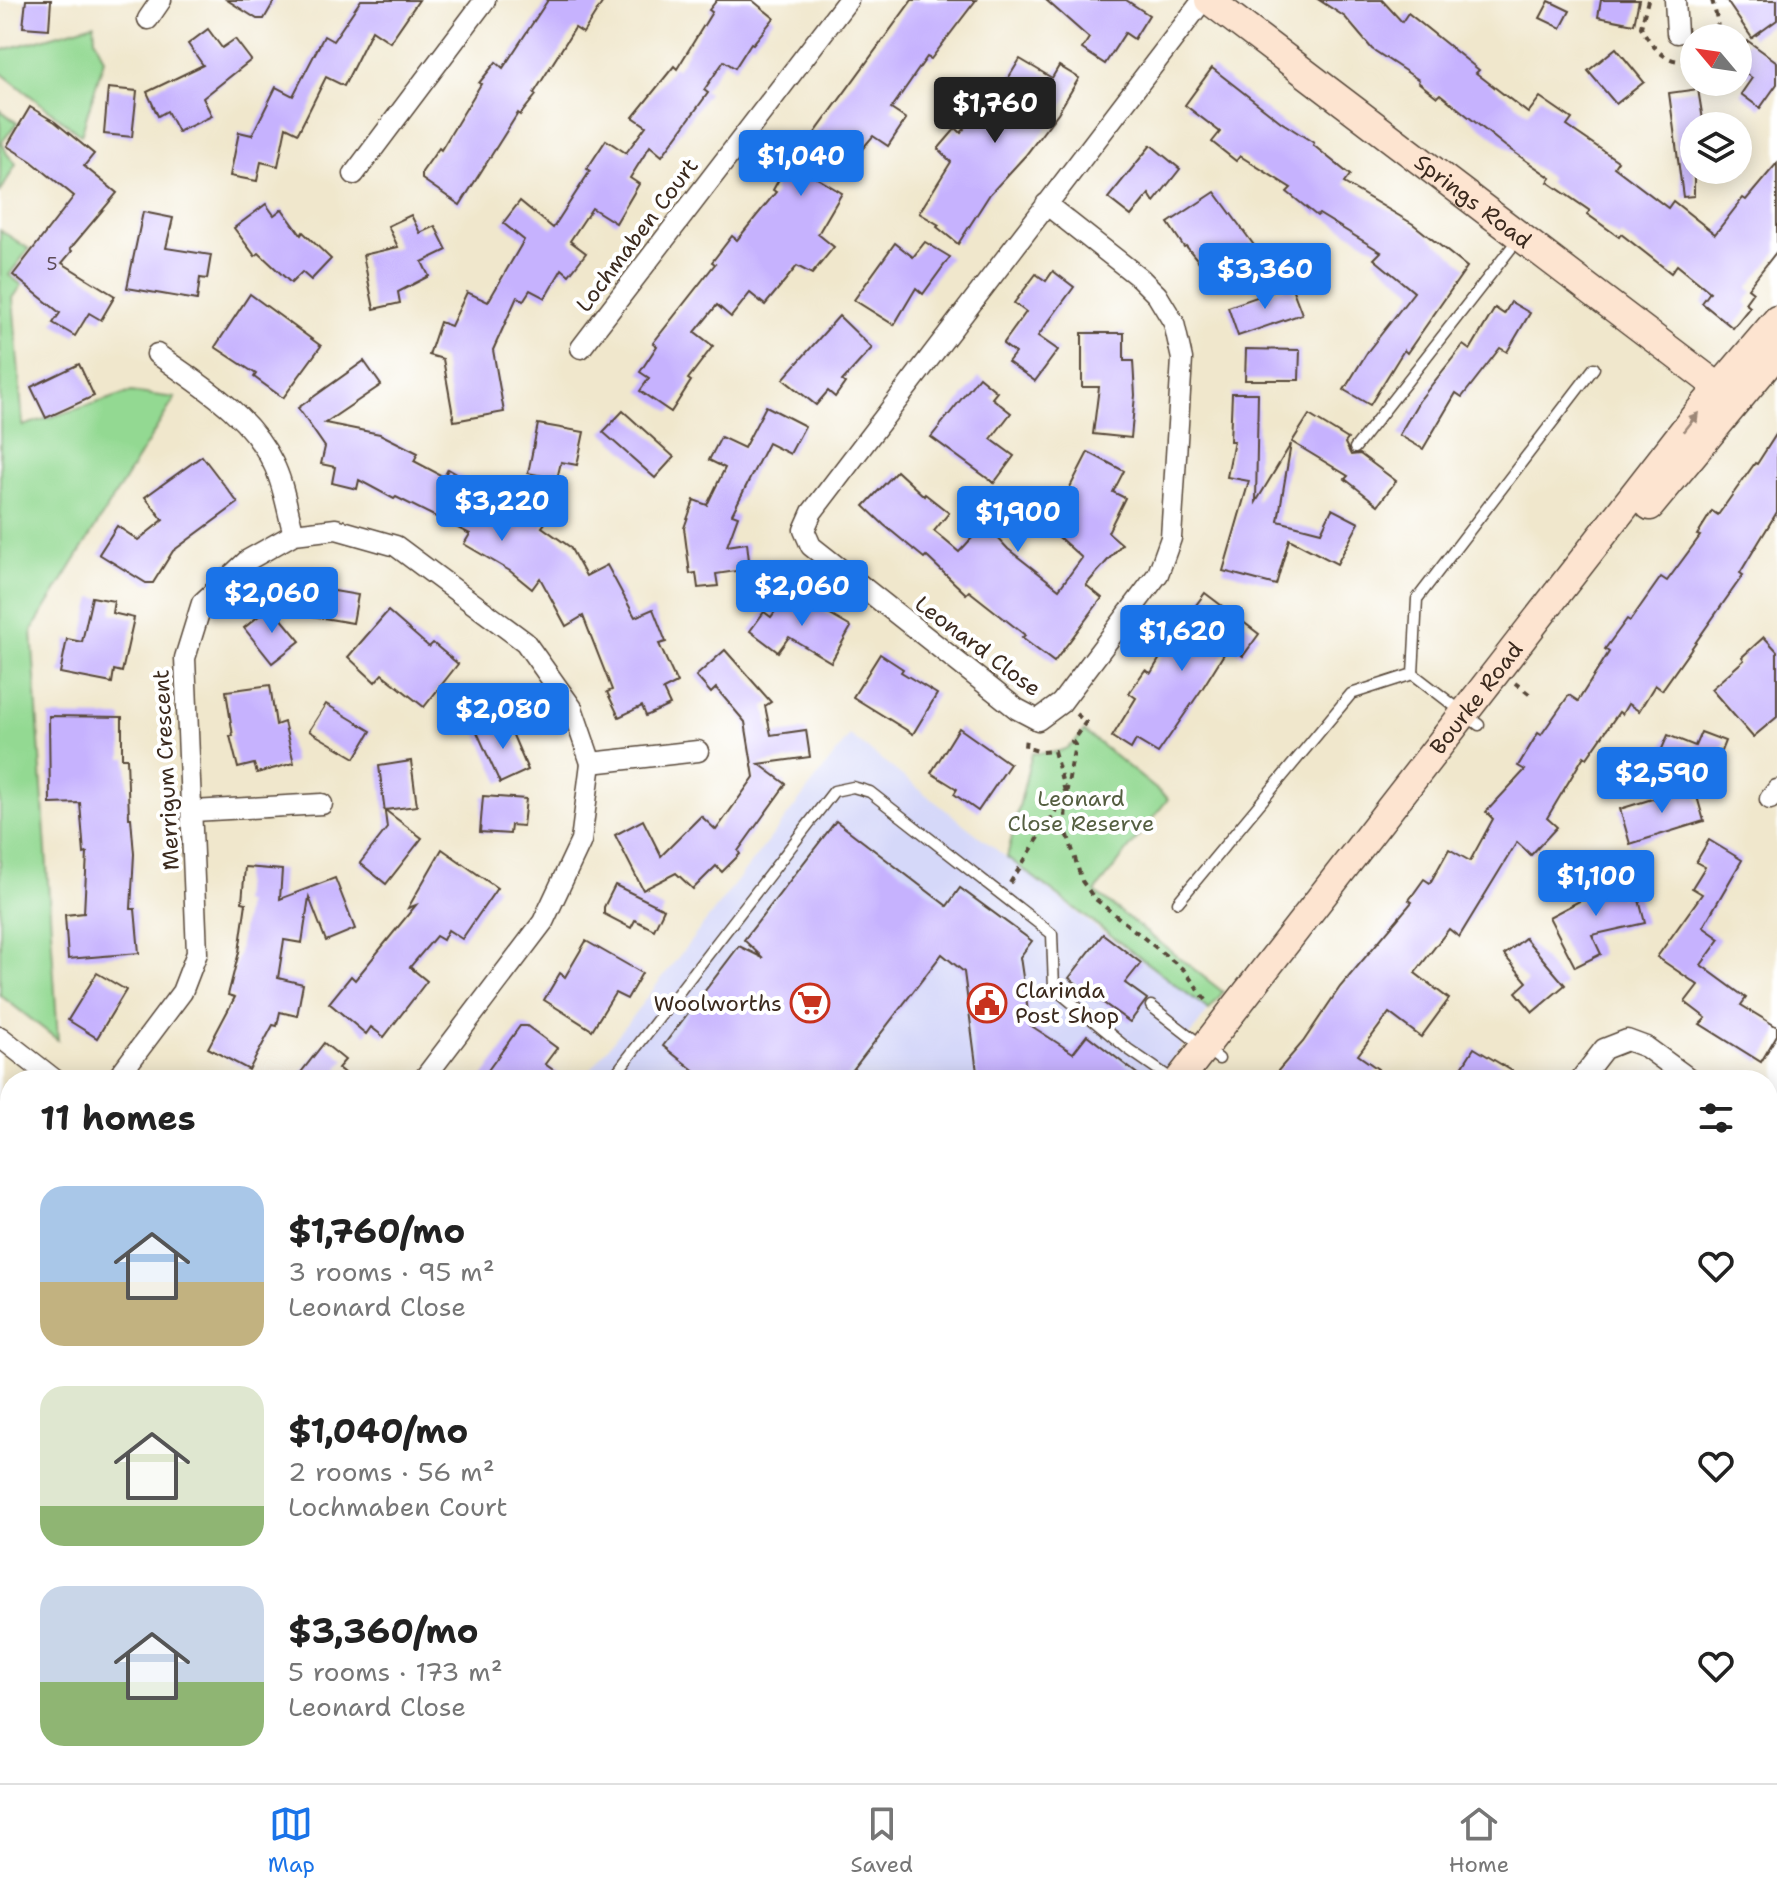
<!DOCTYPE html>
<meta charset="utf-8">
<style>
body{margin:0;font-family:"Shantell Sans",sans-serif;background:#f2f2f2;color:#222;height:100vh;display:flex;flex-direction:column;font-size:30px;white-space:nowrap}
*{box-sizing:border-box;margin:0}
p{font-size:26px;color:#767676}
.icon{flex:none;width:44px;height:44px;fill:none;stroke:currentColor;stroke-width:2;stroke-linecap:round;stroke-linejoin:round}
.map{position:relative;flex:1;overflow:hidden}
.sheet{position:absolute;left:0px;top:1070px;width:1778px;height:714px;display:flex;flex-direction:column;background:#fff;border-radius:32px 32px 0 0;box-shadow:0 4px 20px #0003}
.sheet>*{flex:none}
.needle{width:52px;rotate:299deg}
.fabs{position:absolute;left:1680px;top:24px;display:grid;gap:16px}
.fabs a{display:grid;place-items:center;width:72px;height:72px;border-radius:50%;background:#fff;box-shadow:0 4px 20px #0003;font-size:40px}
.price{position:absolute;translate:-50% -68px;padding:0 18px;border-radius:8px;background:#1a73e8;color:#fff;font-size:26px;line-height:52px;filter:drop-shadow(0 2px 4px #0008)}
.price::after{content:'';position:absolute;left:50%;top:48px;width:24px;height:18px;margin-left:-12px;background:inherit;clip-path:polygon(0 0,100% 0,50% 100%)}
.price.selected{background:#222;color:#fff}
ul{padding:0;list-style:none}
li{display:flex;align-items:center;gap:24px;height:200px;padding:0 40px}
li span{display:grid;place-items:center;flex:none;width:224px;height:160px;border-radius:24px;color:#555}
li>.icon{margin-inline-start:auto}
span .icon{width:96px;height:96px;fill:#fffc;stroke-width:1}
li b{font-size:34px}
h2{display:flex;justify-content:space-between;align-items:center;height:96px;padding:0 40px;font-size:34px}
.tab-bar{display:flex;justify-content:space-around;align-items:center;height:112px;border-top:2px solid #e0e0e0;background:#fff;font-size:22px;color:#767676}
.tab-bar a{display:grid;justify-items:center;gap:4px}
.tab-bar .selected{color:#1a73e8}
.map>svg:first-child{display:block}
.built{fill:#d5d8f9}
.green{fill:#93d992;stroke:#678258;stroke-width:2}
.building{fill:#c6b2fe}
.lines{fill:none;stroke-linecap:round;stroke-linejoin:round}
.lane-casing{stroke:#564638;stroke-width:13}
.street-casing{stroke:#564638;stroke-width:23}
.secondary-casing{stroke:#564638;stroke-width:31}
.path{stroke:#564638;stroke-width:4;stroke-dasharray:6 6;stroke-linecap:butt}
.lane{stroke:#fff;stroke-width:10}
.street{stroke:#fff;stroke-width:20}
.secondary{stroke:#fde4d0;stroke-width:28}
.oneway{fill:#9c8777}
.labels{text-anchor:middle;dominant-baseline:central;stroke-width:8;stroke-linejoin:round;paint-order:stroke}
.number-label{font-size:18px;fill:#5e4c56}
.street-label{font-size:22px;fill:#3b2a1e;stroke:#fff}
.park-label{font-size:22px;fill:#555f41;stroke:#fff}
.poi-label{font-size:22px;fill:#3b2a1e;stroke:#fff;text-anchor:start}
</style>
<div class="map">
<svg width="1777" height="1783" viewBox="0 0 1777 1783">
<rect width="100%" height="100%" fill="#fff"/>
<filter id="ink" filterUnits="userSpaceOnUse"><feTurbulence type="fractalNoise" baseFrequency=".0125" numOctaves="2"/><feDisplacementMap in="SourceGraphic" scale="16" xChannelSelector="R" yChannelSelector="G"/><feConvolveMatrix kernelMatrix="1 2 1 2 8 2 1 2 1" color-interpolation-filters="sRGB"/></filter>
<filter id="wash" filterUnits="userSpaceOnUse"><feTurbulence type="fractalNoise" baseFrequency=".006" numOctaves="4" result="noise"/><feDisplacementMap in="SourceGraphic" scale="32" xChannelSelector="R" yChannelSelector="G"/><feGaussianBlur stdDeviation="1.8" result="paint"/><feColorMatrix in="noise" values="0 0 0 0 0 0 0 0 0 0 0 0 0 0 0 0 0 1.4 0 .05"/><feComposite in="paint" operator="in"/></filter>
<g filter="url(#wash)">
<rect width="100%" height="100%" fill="#f0e7cc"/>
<polygon class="built" points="850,735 1098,929 1209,1010 1157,1080 583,1080"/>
<g class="green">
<polygon points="94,24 95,39 104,59 81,135 0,72 0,51"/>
<polygon points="0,110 17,123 2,142 7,154 16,164 0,193"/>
<polygon points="0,230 29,249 9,275 22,285 13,298 23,426 131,392 175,398 32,630 58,1040 0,995"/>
<path d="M1084,731L1168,799L1095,892L1223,992L1209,1010L1007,857L1032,753C1056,754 1070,752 1084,731Z"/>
<polygon points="1775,1369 1777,1371 1777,1713 1768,1735 1768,1386"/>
</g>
<g id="blocks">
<g class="building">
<polygon points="26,0 51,0 49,29 23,27"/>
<polygon points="227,0 275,0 264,19 257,19"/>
<polygon points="361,0 419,0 390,42 372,30 344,86 326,77 298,133 286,127 278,166 261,162 257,181 230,176 239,132 252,135 276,87 293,96 324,36 333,41"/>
<polygon points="548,0 604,0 583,33 575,28 534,93 536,95 520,115 518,113 460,205 422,179 422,172 439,148 441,150 481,84 479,83 496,62 503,68"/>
<polygon points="717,0 752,0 774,18 753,44 751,43 735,68 724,61 704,90 708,93 662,156 650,146 630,178 639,184 616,223 592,208 570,241 586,253 569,275 562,269 545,298 530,290 523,301 517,297 493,350 504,412 454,421 443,359 429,355 440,322 451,326 467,292 488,302 524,240 503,223 520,201 553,228 590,171 587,169 606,140 626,153 646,126 633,117 674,66 677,69 712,12 709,10"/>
<polygon points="912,0 976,0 931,59 927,57 891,109 906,119 888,146 873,136 853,160 840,149 817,178 842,193 818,234 834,247 812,274 797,266 765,305 750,293 731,317 717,305 695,332 713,346 688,379 691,381 671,412 640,391 649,378 640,372 657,346 653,343 715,264 712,262 732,236 737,240 776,192 773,190 784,170 795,176 811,148 807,144"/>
<polygon points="1046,0 1126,0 1149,15 1134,39 1125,33 1105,64 1082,49 1089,38"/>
<polygon points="1319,0 1382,0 1402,22 1408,13 1479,70 1476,73 1528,113 1540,97 1572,119 1567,126 1618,161 1614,167 1668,208 1673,201 1715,234 1743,198 1746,200 1777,163 1777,251 1748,288 1753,292 1745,303 1750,307 1733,328 1702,303 1710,292 1677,265 1671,273 1621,234 1619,237 1587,214 1590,211 1548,182 1551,178 1505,146 1440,94 1437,97 1418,82 1419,80 1372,49 1345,17"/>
<polygon points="1601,0 1639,0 1634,24 1598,17"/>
<polygon points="1726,0 1777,0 1777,20 1752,38"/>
<polygon points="1549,1 1570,11 1561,28 1540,18"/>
<polygon points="208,29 222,48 235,39 251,60 203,98 212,116 178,132 167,111 158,116 147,92 203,65 188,44"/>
<polygon points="1748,41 1777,62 1777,84 1760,108 1741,94 1752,78 1738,68 1738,55"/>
<polygon points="1616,48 1644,82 1616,104 1588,71"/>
<polygon points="1020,59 1052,78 1059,66 1079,78 1058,113 1025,156 990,194 958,244 937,227 939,225 919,213 951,162 938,149 956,128 961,133 987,99 993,103"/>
<polygon points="1212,68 1281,122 1314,143 1313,145 1350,175 1344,183 1413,224 1467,267 1407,353 1404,350 1370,405 1344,390 1368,351 1414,292 1374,259 1381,252 1319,214 1317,216 1287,192 1291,188 1240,156 1236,161 1212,142 1220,132 1185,105"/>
<polygon points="108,88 137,91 132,137 104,134"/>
<polygon points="1698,89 1704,126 1694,126 1694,196 1683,197 1669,93"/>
<polygon points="30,107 55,122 94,154 84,166 117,193 70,249 72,251 62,263 115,296 101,320 89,313 75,336 53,323 60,313 13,275 74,196 31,161 7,146"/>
<polygon points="1151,145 1180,169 1154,202 1149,194 1131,216 1108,198"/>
<polygon points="1215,192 1256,248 1215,281 1186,246 1184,247 1168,223"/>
<polygon points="266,204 274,215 282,209 301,235 303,232 331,259 311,280 302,272 291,283 259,253 255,256 234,228"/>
<polygon points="143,212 173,218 166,248 211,255 207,279 200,278 197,300 127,288"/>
<polygon points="411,215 420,233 435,226 447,250 422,262 429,276 398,292 400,303 374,309 363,255 398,247 388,226"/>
<polygon points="925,242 950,257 923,294 916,288 894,325 854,300 895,243 913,257"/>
<polygon points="1053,271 1074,287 1038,336 1058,350 1035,381 1008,362 1015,353 1003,344 1026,312 1014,303 1036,274 1046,281"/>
<polygon points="1291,285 1302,314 1238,336 1228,307"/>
<polygon points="250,294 321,346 283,398 254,377 256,374 215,347"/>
<polygon points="1511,302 1530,313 1507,352 1500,348 1462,397 1456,393 1423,449 1399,435 1419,401 1463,345 1470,350 1495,308 1504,314"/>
<polygon points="839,316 872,348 842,381 845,383 835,397 828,391 816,405 783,379"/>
<polygon points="1082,333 1124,333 1124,361 1133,361 1135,395 1131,438 1093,434 1099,387 1082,387"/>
<polygon points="1246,349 1300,350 1299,380 1245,380"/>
<polygon points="364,361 381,385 325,423 380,434 418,453 414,461 444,477 448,469 522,513 533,498 553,513 542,527 570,547 586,576 607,565 635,617 653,609 666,642 659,644 677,683 663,690 670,705 646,716 642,706 619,717 607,692 612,690 583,616 566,626 540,578 532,589 510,571 464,544 470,534 396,497 394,499 359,480 357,489 332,483 335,467 321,464 325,447 298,408"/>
<polygon points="79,364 94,396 46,418 31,387"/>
<polygon points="979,377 997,392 992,398 1011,413 991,439 1014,456 994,483 931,437"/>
<polygon points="1232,393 1258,393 1256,502 1291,444 1278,521 1321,532 1332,509 1359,523 1337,564 1289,539 1276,585 1223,571 1249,481 1227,477 1234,441 1230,441"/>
<polygon points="766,406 805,426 790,454 768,443 732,514 738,516 727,546 747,543 750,569 716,574 718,586 698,588 696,573 690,574 684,528 694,500 707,505 725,468 709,460 721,437 744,448"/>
<polygon points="623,411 674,457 655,478 603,432"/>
<polygon points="1309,415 1348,439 1345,443 1351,455 1360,454 1396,481 1378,505 1345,479 1348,476 1292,442"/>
<polygon points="538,424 584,432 577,465 561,462 557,479 528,473"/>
<polygon points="1777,433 1777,512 1740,573 1743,575 1662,690 1655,685 1639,711 1628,704 1622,714 1619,712 1587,758 1584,756 1547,818 1557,827 1531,855 1517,842 1459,937 1449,929 1415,973 1449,999 1421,1037 1389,1013 1358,1055 1378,1069 1370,1080 1270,1080 1303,1042 1340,987 1412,902 1409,900 1424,879 1430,883 1449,849 1470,861 1493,819 1486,812 1525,770 1518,766 1538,733 1541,735 1569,695 1578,701 1609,652 1605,649 1627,619 1630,621 1661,577 1667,581 1700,536 1697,535 1712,511 1718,515 1755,463 1757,464"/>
<polygon points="1088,452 1124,471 1113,492 1125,498 1108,532 1122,544 1086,585 1102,598 1054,662 1022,638 1025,635 969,591 966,594 926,556 924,558 884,525 864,506 897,471 924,496 925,494 949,513 934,531 959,552 985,524 1008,549 1059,589 1082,558 1042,522 1066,495"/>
<polygon points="202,456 238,503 173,551 153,583 146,583 99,554 117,526 138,540 163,520 145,497"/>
<polygon points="305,586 358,595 353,623 300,614"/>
<polygon points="789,592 816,612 818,608 851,627 831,662 789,637 778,652 750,631 764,612 771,617"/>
<polygon points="1205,593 1259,634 1243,656 1229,646 1202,689 1158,753 1136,740 1131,749 1112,737 1136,698 1129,693 1145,670 1151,673 1173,636"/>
<polygon points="92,597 114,601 112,613 134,618 122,672 114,670 112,683 60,673 67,639 82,642"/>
<polygon points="271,606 300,641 272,663 244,628"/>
<polygon points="388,611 429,647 433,643 458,664 424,707 382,674 375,682 348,657"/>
<polygon points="1764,637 1777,651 1777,717 1753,737 1711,689 1744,660 1742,657"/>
<polygon points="725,650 771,702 765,706 771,735 806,730 810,757 759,764 786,784 738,851 740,854 722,872 716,866 693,889 676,873 643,890 615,835 643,820 661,856 701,816 716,830 754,777 745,722 716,688 711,693 696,676"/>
<polygon points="880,654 903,669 901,672 937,694 913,734 853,697"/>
<polygon points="270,685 276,725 284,722 294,763 257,773 254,764 238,768 230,736 233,736 226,691"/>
<polygon points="326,704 371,731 355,758 309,731"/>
<polygon points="49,716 122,717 122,758 127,758 129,818 131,818 134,854 131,909 135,909 139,953 68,959 65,915 84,913 87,853 84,854 80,803 50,804"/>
<polygon points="506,719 528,770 500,783 477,732"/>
<polygon points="959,728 1010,764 978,811 954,794 957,789 931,773"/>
<polygon points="1701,732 1725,741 1710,779 1658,758 1668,735 1695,746"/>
<polygon points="411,761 417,806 385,810 422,838 386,884 360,863 387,828 379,766"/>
<polygon points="1694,786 1704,821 1630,844 1620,809"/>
<polygon points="483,796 526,799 523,826 511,825 510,834 480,832"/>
<polygon points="836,821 947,906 960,888 1032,941 1020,957 1030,1025 1073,1053 1087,1035 1145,1080 978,1080 964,972 942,954 845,1080 706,1080 663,1046 739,946 763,958 744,940"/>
<polygon points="1709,840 1742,860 1703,927 1720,939 1701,965 1746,998 1741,1005 1777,1027 1777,1035 1761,1062 1700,1024 1706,1018 1685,1002 1698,985 1657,957 1702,894 1692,888 1705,867 1696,862"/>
<polygon points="442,849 497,888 462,939 448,930 443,940 436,936 410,967 427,981 384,1037 371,1027 366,1034 329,1003 351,976 355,980 416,905 408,908"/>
<polygon points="245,867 282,870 280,899 335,878 355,929 326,941 309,897 302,943 284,940 278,978 303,984 297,1016 280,1012 277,1026 273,1025 249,1070 208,1048 235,997 228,995 239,952 246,903 242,902"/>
<polygon points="1614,874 1619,897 1637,892 1645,923 1592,935 1601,954 1575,967 1549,917 1591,895 1588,880"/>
<polygon points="615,885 664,909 654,930 635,920 631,928 604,914 604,907"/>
<polygon points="1103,934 1141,963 1125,983 1147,999 1130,1022 1069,978"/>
<polygon points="1525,938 1565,985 1533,1012 1516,992 1527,982 1504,955"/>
<polygon points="586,941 642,973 627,999 615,993 592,1030 544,1000 560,973 565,977"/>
<polygon points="97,973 126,990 97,1038 68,1020"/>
<polygon points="520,1026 527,1026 557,1048 545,1064 567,1080 481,1080"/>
<polygon points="324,1043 345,1060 338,1068 353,1080 295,1080"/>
<polygon points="1474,1048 1527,1080 1473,1080 1459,1072"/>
</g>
</g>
</g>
<g filter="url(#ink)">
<use href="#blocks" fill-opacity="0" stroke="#564638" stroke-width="2"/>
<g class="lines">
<defs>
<g id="lane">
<polyline points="1355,448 1519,238"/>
<polyline points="1413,674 1479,725"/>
<polyline points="1178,902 1351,694 1413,674 1417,599 1594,368"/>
<polyline points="1151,1006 1219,1059"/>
<polyline points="611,1080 834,791 853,787 870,792 1052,934 1054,988 1128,1049 1173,1080"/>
</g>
<g id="street">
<polyline points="1675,0 1677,33"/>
<polyline points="148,19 161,0"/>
<polyline points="354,174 485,0"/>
<polyline points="1046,204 1140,278 1157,295 1174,323 1182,359 1171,538 1158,574 1061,703 1038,720 1017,709 811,546 804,530 812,512 1203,0"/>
<polyline points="581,348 848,0"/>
<path d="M157,354C200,385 249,413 273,463C284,484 287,511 294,534"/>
<polyline points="591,763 698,751"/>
<polyline points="1770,799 1777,790"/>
<polyline points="193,811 322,804"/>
<polyline points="0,1037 55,1080"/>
<polyline points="116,1080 182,992 197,953 185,658 202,603 248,560 294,534 336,529 396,546 525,642 572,708 591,763 581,841 543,922 423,1080"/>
<polyline points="1580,1080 1604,1049 1627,1040 1646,1047 1691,1080"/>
<polyline points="1768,1136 1777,1143"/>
<polyline points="1768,1316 1777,1305"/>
<polyline points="0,1400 10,1391"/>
<polyline points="841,1774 853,1783"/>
<polyline points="1267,1774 1279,1783"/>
<polyline points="7,1783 14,1774"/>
<polyline points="330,1783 333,1774"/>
<polyline points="1402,1783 1409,1774"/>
<polyline points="1771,1783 1777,1776"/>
</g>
<g id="secondary">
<path id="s1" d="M1209,0L1734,399"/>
<polyline points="1650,506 1777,353"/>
<path id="s2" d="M1179,1080L1695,416L1777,320"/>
<polyline points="634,1783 640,1774"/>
<polyline points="659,1783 666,1774"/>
</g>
</defs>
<use href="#lane" class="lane-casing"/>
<use href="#street" class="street-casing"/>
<use href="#secondary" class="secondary-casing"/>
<g class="path">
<path d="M1648,0L1641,27C1652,47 1668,69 1694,58"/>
<path d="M1712,0C1715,12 1721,26 1715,38"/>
<polyline points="1515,683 1533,697"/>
<polyline points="1076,714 1086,722 1072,741 1075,745 1066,795 1065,826 1082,881 1094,898 1184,970 1209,1004"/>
<polyline points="1010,883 1066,795 1054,751 1041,752 1025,747 1026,737"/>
<polyline points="1768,1598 1777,1582"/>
<polyline points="1768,1687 1777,1694"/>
</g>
<use href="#lane" class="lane"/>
<use href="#street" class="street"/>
<use href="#secondary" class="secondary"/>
</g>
<defs><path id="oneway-solid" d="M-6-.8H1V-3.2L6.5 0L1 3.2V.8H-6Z" transform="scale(2)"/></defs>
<use class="oneway" href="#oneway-solid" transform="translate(1691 422) rotate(-52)"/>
</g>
<defs>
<symbol id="supermarket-ring" viewBox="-11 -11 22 22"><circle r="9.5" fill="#fff" stroke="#c8321e" stroke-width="1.5"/><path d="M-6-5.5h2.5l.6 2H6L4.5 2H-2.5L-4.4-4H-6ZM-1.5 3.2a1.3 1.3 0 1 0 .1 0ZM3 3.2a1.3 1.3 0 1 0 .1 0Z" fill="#c8321e"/></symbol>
<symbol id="civic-ring" viewBox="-11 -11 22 22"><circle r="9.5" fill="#fff" stroke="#c8321e" stroke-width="1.5"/><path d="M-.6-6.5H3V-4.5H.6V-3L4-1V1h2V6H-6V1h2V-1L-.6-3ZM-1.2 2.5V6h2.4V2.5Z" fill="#c8321e"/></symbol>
</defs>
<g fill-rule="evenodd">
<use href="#supermarket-ring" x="788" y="981" width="44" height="44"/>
<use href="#civic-ring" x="965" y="981" width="44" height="44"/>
</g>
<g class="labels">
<g class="number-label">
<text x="52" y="264">5</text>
</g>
<g class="street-label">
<text stroke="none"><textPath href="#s1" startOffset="332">Springs Road</textPath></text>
<text transform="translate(637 235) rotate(-53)">Lochmaben Court</text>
<text transform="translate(978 646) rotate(37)">Leonard Close</text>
<text stroke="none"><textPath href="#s2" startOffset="484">Bourke Road</textPath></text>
<text transform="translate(166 770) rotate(-93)">Merrigum Crescent</text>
</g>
<g class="park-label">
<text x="1081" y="798">Leonard<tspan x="1081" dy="25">Close Reserve</tspan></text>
</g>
<g class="poi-label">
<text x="1015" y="990">Clarinda<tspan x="1015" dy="25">Post Shop</tspan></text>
<text x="782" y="1003" text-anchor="end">Woolworths</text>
</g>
</g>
</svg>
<div class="fabs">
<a><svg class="needle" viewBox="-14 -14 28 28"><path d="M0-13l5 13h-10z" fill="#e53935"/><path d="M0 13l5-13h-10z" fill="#767676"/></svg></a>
<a><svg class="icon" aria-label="layers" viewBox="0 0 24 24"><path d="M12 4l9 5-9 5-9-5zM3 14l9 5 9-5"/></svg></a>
</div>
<b class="price selected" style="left:995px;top:145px">$1,760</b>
<b class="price" style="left:801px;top:198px">$1,040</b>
<b class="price" style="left:1265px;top:311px">$3,360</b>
<b class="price" style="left:502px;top:543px">$3,220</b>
<b class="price" style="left:1018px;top:554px">$1,900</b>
<b class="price" style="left:802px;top:628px">$2,060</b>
<b class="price" style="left:272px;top:635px">$2,060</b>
<b class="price" style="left:1182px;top:673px">$1,620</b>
<b class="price" style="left:503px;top:751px">$2,080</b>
<b class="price" style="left:1662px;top:815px">$2,590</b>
<b class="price" style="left:1596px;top:918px">$1,100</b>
<section class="sheet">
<h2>11 homes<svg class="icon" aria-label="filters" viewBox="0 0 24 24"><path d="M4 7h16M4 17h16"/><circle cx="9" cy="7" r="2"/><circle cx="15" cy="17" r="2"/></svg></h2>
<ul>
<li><span style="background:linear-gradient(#a9c7e8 60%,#c2b280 0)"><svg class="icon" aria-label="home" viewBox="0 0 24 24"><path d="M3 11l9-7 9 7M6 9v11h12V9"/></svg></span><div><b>$1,760/mo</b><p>3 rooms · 95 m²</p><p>Leonard Close</p></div><svg class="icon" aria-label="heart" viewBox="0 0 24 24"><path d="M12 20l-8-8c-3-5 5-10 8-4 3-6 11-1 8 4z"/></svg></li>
<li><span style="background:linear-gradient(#dfe7d0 75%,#8fb573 0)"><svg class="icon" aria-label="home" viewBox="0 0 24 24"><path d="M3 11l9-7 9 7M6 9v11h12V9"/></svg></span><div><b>$1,040/mo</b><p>2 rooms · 56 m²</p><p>Lochmaben Court</p></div><svg class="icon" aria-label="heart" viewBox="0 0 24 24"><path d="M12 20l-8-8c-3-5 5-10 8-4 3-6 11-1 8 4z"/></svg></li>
<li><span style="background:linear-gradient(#c9d6e8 60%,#8fb573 0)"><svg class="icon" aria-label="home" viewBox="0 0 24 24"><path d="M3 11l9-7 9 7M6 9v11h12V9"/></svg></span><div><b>$3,360/mo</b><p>5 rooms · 173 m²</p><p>Leonard Close</p></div><svg class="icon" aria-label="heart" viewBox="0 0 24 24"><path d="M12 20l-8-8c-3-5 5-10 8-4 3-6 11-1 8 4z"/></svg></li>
</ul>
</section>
</div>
<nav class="tab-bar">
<a class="selected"><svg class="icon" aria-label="map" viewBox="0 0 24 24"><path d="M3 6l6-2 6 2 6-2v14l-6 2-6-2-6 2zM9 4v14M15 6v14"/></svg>Map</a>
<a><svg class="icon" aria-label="saved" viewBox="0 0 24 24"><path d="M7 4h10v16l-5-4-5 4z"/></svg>Saved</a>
<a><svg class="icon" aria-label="home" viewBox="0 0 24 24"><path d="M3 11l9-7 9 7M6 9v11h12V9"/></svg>Home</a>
</nav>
